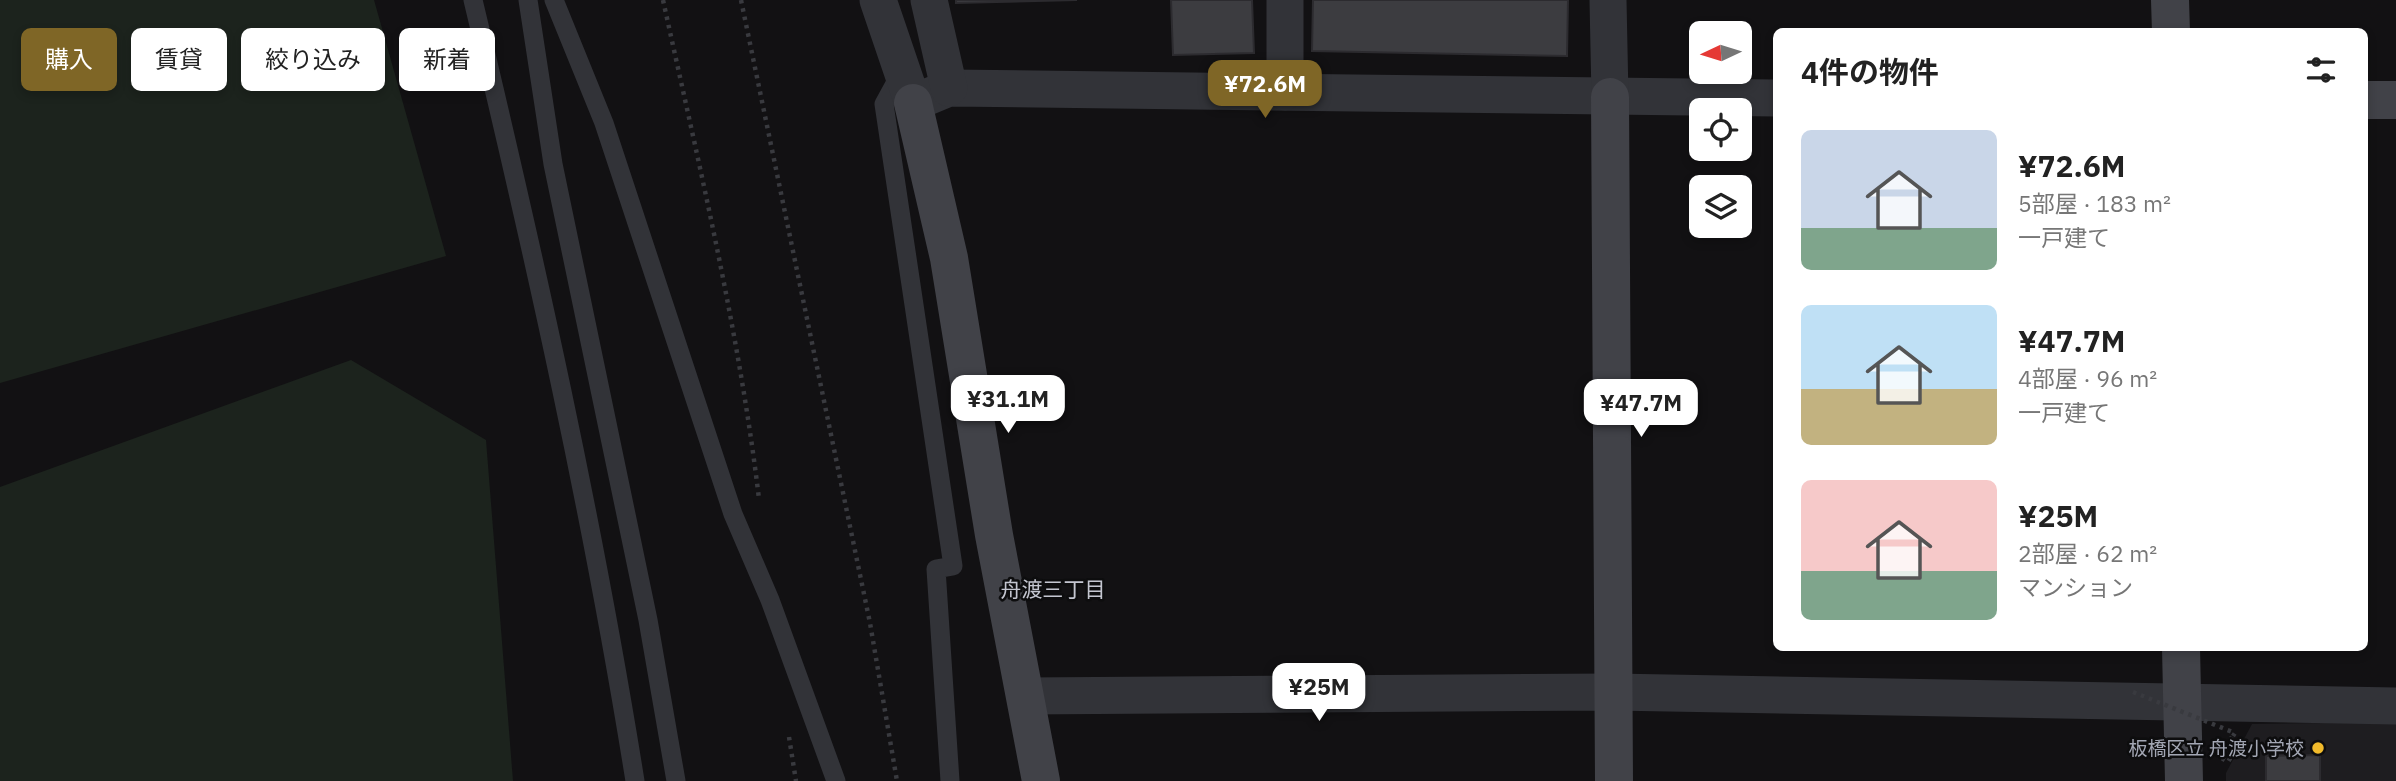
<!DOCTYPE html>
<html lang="ja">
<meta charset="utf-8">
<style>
body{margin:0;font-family:"IBM Plex Sans","Noto Sans JP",sans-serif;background:#f6f6f6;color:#222;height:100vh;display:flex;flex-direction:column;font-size:26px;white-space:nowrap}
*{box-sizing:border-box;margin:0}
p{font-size:23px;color:#767676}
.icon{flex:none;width:38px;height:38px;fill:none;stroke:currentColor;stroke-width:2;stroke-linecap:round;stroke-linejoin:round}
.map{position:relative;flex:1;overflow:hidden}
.side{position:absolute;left:1773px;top:28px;width:595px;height:623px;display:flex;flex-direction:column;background:#fff;border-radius:10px;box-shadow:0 4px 10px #0003}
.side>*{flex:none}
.top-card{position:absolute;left:21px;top:28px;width:665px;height:63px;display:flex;gap:14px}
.needle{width:46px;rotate:266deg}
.controls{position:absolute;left:1689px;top:21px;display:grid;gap:14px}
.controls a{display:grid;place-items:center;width:63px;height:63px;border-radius:10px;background:#fff;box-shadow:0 4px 10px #0003;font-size:35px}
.price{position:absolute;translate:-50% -60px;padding:0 16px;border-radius:14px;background:#fff;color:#222;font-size:23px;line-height:46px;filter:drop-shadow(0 2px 4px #0008)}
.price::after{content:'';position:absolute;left:50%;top:42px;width:21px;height:16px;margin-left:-10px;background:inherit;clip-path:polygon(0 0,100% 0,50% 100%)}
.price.on{background:#7f6626;color:#fff}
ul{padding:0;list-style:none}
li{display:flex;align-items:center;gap:21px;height:175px;padding:0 28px}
li span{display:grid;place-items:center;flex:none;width:196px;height:140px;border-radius:10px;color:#555}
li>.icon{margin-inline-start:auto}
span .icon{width:84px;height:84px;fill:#fffc;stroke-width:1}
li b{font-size:30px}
h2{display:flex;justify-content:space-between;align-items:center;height:84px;padding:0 28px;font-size:30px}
.tag{padding:0 24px;border-radius:10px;background:#fff;box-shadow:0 4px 10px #0003;font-size:24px;line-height:63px}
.tag.on{background:#7f6626;color:#fff}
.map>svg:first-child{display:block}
.built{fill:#1e1d20}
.green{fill:#1c231d}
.building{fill:#3c3c40;stroke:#2c2b2f;stroke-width:2}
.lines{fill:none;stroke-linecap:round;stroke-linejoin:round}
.path{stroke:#393a3f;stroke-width:4.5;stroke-dasharray:3.5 5;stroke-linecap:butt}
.lane{stroke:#323338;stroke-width:19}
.street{stroke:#323338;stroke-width:37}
.secondary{stroke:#414248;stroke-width:38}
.path-bridge{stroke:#393a3f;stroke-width:4.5;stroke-dasharray:3.5 5;stroke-linecap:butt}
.poi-dot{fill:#f1ba2b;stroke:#0d0d0e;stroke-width:2.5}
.labels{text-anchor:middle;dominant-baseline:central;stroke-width:5;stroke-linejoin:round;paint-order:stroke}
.poi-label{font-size:19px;fill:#a3a7b4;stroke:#0d0d0e;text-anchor:end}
.neighbourhood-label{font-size:21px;fill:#c4c6d0;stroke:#0d0d0e}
</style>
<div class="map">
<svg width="2396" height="781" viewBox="0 0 2396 781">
<rect width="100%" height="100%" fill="#121113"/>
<polygon class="built" points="2396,722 2396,781 2226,781 2226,773 2252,724"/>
<g class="green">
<polygon points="0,0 374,0 446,256 0,383"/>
<polygon points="351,360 486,440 513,781 0,781 0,487"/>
</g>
<g class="building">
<polygon points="956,0 1077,0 956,3"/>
<polygon points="1171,0 1252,0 1254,53 1173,55"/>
<polygon points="1313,0 1568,0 1567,56 1312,51"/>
<polygon points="2320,755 2320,781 2266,781 2266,756"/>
</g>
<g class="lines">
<g class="path">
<path d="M663,0C699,165 739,331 759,499"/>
<polyline points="741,0 870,623 897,781"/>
<polyline points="789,737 796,781"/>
<polyline points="2232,737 2220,757 2228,762 2242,738"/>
</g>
<g class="lane">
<path d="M473,0C535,259 593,518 635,781"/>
<polyline points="528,0 553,164 648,620 676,781"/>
<polyline points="554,0 604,123 733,514 770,600 836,781"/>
<polyline points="902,71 884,104 953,566 936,569 950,781"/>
</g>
<g class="street">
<polyline points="878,0 913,103 949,88 1776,98"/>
<polyline points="929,0 949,88"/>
<polyline points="1608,0 1610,97"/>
<polyline points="1285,92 1285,0"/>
<polyline points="1025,696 1613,692 2396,706"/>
</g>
<g class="secondary">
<polyline points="2170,0 2171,32"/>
<polyline points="1610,97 1614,781"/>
<polyline points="2364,100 2396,100"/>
<polyline points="913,103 949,258 994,535 1041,781"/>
<polyline points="2181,648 2184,781"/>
</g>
<polyline class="path-bridge" points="2133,692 2235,733 2233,736"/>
</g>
<circle class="poi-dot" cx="2318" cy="748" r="7"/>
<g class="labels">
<g class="poi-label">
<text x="2304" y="748">板橋区立 舟渡小学校</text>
</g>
<g class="neighbourhood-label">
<text x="1053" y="589">舟渡三丁目</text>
</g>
</g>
</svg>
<div class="controls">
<a><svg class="needle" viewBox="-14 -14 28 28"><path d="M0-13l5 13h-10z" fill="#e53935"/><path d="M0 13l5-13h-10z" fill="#767676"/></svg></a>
<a><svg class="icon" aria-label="locate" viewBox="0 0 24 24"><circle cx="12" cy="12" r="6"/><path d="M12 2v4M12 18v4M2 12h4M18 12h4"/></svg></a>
<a><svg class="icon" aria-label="layers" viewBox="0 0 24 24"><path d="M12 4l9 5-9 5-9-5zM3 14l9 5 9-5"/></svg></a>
</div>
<b class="price on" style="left:1265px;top:120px">¥72.6M</b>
<b class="price" style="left:1008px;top:435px">¥31.1M</b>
<b class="price" style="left:1641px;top:439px">¥47.7M</b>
<b class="price" style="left:1319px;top:723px">¥25M</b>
<div class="top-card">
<a class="tag on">購入</a>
<a class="tag">賃貸</a>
<a class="tag">絞り込み</a>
<a class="tag">新着</a>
</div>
<section class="side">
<h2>4件の物件<svg class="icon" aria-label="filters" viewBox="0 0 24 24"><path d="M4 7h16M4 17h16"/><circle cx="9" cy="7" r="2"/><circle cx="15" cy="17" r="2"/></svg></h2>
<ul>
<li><span style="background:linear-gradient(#c9d6e8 70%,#7fa58c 0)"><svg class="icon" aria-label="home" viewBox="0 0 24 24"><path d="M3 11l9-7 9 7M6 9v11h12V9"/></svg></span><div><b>¥72.6M</b><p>5部屋 · 183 m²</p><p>一戸建て</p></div></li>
<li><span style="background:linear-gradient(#bfe0f5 60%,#c2b280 0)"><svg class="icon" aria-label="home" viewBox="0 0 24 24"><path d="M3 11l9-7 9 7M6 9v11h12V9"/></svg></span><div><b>¥47.7M</b><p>4部屋 · 96 m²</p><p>一戸建て</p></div></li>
<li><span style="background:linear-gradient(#f6c9c9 65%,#7fa58c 0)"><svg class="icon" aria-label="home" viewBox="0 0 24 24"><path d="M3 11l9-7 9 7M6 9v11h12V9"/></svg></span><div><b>¥25M</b><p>2部屋 · 62 m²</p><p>マンション</p></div></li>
</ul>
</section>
</div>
